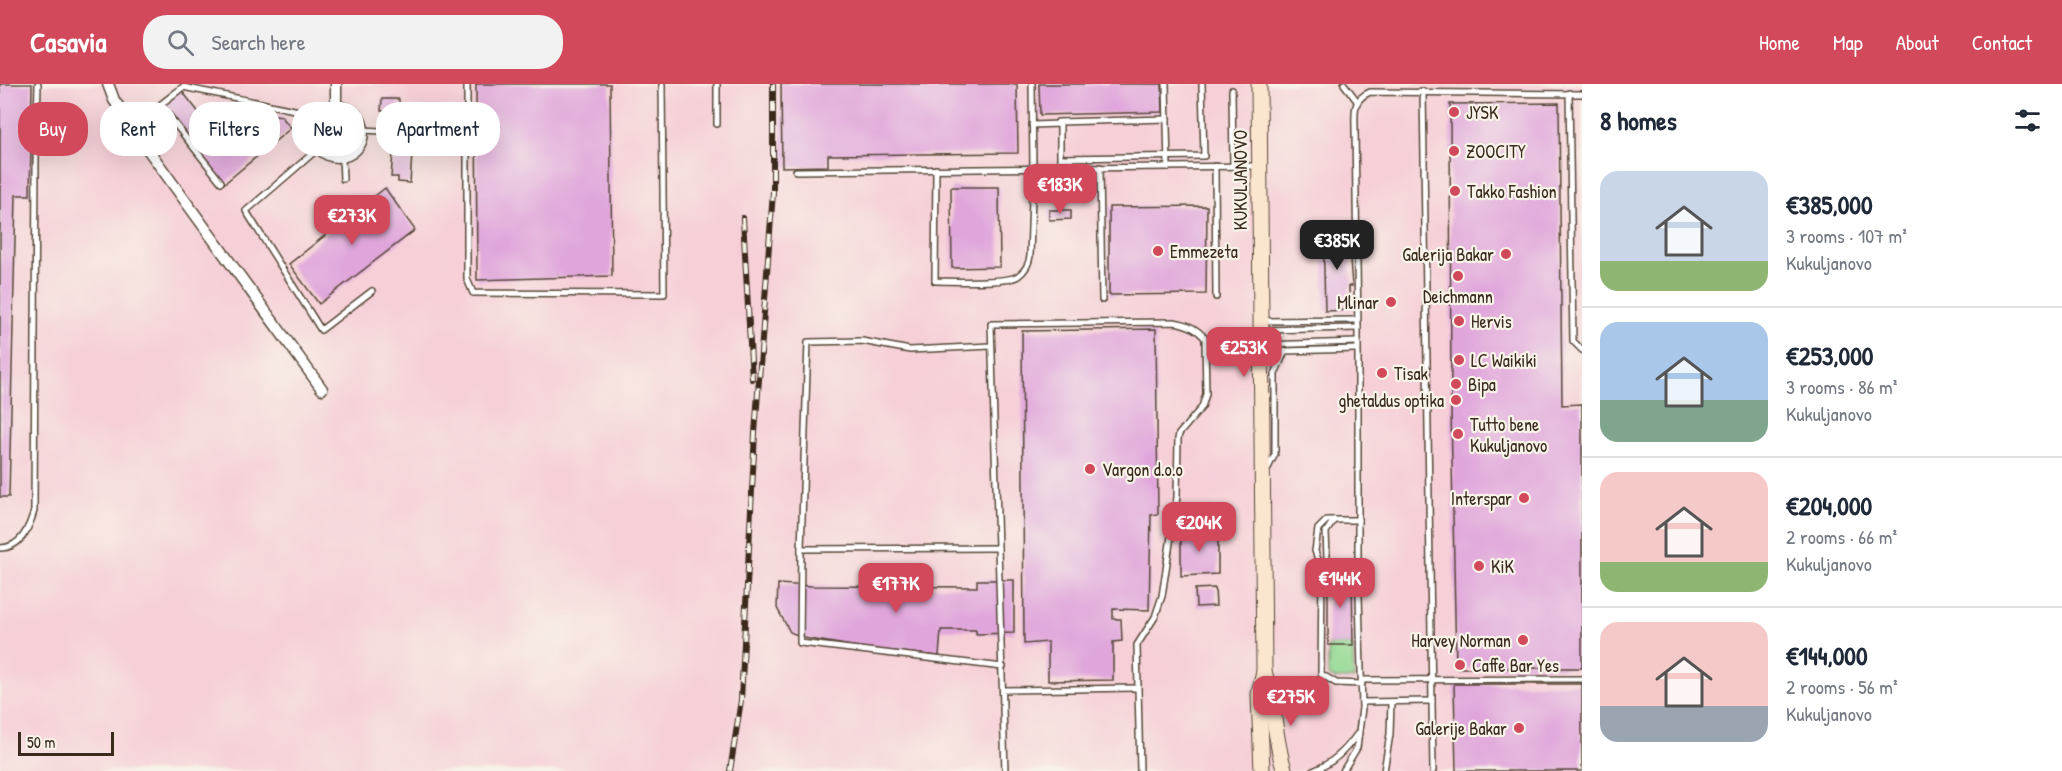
<!DOCTYPE html>
<meta charset="utf-8">
<style>
body{margin:0;font-family:"Patrick Hand",sans-serif;background:#f2f2f3;color:#1f2937;height:100vh;display:flex;flex-direction:column;font-size:22px;white-space:nowrap}
*{box-sizing:border-box;margin:0}
p{font-size:20px;color:#747a83}
.icon{flex:none;width:33px;height:33px;fill:none;stroke:currentColor;stroke-width:2;stroke-linecap:round;stroke-linejoin:round}
.map{position:relative;flex:1;overflow:hidden}
.panel{display:flex;flex-direction:column;background:#fff;width:480px}
.panel>*{flex:none}
.banner{position:absolute;left:18px;top:18px;width:570px;height:54px;display:flex;gap:12px}
.scale{position:absolute;left:18px;bottom:15px;width:96px;box-sizing:border-box;padding-left:6px;border:3px solid #3b2a1e;border-top:0;font-size:16px;line-height:21px;white-space:nowrap;color:#3b2a1e;-webkit-text-stroke:4px #f7f3e8;paint-order:stroke}
.price{position:absolute;translate:-50% -51px;padding:0 14px;border-radius:12px;background:#d1495b;color:#fff;font-size:20px;line-height:39px;filter:drop-shadow(0 2px 3px #0008)}
.price::after{content:'';position:absolute;left:50%;top:36px;width:18px;height:14px;margin-left:-9px;background:inherit;clip-path:polygon(0 0,100% 0,50% 100%)}
.price.current{background:#222;color:#fff}
ul{padding:0;list-style:none}
li{display:flex;align-items:center;gap:18px;height:150px;padding:0 18px}
li+li{border-top:2px solid #e0e1e3}
li span{display:grid;place-items:center;flex:none;width:168px;height:120px;border-radius:18px;color:#555}
li>.icon{margin-inline-start:auto}
span .icon{width:72px;height:72px;fill:#fffc;stroke-width:1}
li b{font-size:26px}
h2{display:flex;justify-content:space-between;align-items:center;height:72px;padding:0 18px;font-size:26px}
.chip{padding:0 21px;border-radius:24px;background:#fff;box-shadow:0 6px 24px #0002;font-size:21px;line-height:54px}
.chip.current{background:#d1495b;color:#fff}
header{display:flex;align-items:center;gap:36px;box-sizing:border-box;height:84px;padding:0 30px;background:#d1495b;color:#fff}
header strong{font-size:28px}
nav{display:flex;gap:33px;margin-inline-start:auto;font-size:21px}
.search{width:420px;height:54px;background:#f2f2f3;display:flex;align-items:center;gap:15px;box-sizing:border-box;padding:0 21px;border-radius:24px;color:#747a83;font-size:22px}
main{display:flex;flex:1;min-height:0}
.map>svg:first-child{display:block}
.built{fill:#f6cfd7}
.green{fill:#91d892;stroke:#668158;stroke-width:1.5}
.building{fill:#e0a6db}
.lines{fill:none;stroke-linecap:round;stroke-linejoin:round}
.lane-casing{stroke:#564637;stroke-width:8}
.street-casing{stroke:#564637;stroke-width:13}
.secondary-casing{stroke:#564637;stroke-width:17}
.lane{stroke:#fff;stroke-width:5}
.street{stroke:#fff;stroke-width:10}
.secondary{stroke:#fbe5cf;stroke-width:15}
.rail-casing{stroke:#3b2a1e;stroke-width:6}
.rail{stroke:#f7f3e8;stroke-width:4;stroke-dasharray:11;stroke-linecap:butt}
.poi-dot{fill:#d1495b;stroke:#f7f3e8;stroke-width:2}
.labels{text-anchor:middle;dominant-baseline:central;stroke-width:4.5;stroke-linejoin:round;paint-order:stroke}
.poi-label{font-size:18px;fill:#3b2a1e;stroke:#f7f3e8;text-anchor:start}
.street-label{font-size:18px;fill:#3b2a1e;stroke:#f7f3e8}
</style>
<header>
<strong>Casavia</strong>
<div class="search"><svg class="icon" aria-label="search" viewBox="0 0 24 24"><circle cx="10" cy="10" r="6"/><path d="M15 15l6 6"/></svg>Search here</div>
<nav><a>Home</a><a>Map</a><a>About</a><a>Contact</a></nav>
</header>
<main>
<div class="map">
<svg width="1582" height="687" viewBox="0 0 1582 687">
<rect width="100%" height="100%" fill="#f7f3e8"/>
<filter id="ink" filterUnits="userSpaceOnUse"><feTurbulence type="fractalNoise" baseFrequency=".0167" numOctaves="2"/><feDisplacementMap in="SourceGraphic" scale="12" xChannelSelector="R" yChannelSelector="G"/><feConvolveMatrix kernelMatrix="1 2 1 2 8 2 1 2 1" color-interpolation-filters="sRGB"/></filter>
<filter id="wash" filterUnits="userSpaceOnUse"><feTurbulence type="fractalNoise" baseFrequency=".008" numOctaves="4" result="noise"/><feDisplacementMap in="SourceGraphic" scale="24" xChannelSelector="R" yChannelSelector="G"/><feGaussianBlur stdDeviation="1.35" result="paint"/><feColorMatrix in="noise" values="0 0 0 0 0 0 0 0 0 0 0 0 0 0 0 0 0 1.4 0 .05"/><feComposite in="paint" operator="in"/></filter>
<g filter="url(#wash)">
<rect width="100%" height="100%" fill="#efe4c7"/>
<rect class="built" x="0" y="0" width="1582" height="687"/>
<polygon class="green" points="1328,561 1353,561 1354,595 1335,595 1328,592"/>
<g id="blocks">
<g class="building">
<polygon points="0,0 32,0 30,111 16,111 9,413 0,413"/>
<polygon points="476,0 610,0 612,192 477,196"/>
<polygon points="781,0 1017,0 1018,69 828,71 828,82 782,83"/>
<polygon points="1039,0 1162,0 1163,28 1040,31"/>
<polygon points="182,7 215,49 246,26 254,36 264,29 281,32 291,44 225,99 164,20"/>
<polygon points="382,15 399,15 399,27 381,27"/>
<polygon points="1559,19 1562,321 1582,320 1582,584 1456,584 1451,326 1450,20"/>
<polygon points="393,69 412,70 410,99 398,98 398,93 391,93"/>
<polygon points="951,103 999,103 1000,183 952,184"/>
<polygon points="385,104 415,146 319,220 289,180"/>
<polygon points="1207,122 1206,210 1109,211 1109,123"/>
<polygon points="1049,126 1071,126 1071,135 1049,136"/>
<polygon points="1348,148 1352,202 1349,202 1350,226 1325,227 1323,149"/>
<polygon points="1156,245 1158,430 1151,431 1149,526 1113,525 1113,535 1121,535 1122,557 1113,558 1113,596 1048,597 1048,558 1024,560 1022,247"/>
<polygon points="1181,446 1218,446 1218,490 1181,492"/>
<polygon points="1328,489 1352,489 1353,561 1328,561"/>
<polygon points="977,496 1014,496 1014,549 976,550 976,546 941,546 939,572 864,564 804,554 790,548 777,524 778,500 811,502 977,503"/>
<polygon points="1215,504 1216,522 1196,523 1195,505"/>
<polygon points="1454,600 1582,600 1582,687 1456,687"/>
</g>
</g>
</g>
<g filter="url(#ink)">
<use href="#blocks" fill-opacity="0" stroke="#564637" stroke-width="1.5"/>
<g class="lines">
<defs>
<g id="lane">
<polyline points="467,0 467,195 473,209 664,210 662,0"/>
<polyline points="1166,0 1168,83"/>
<polyline points="1344,0 1357,17"/>
<polyline points="1232,6 1233,82"/>
<polyline points="1423,7 1433,687"/>
<polyline points="1569,9 1573,257 1582,266"/>
<polyline points="1058,38 1167,35"/>
<polyline points="717,40 717,0"/>
<polyline points="1032,41 1060,40 1060,74 1204,72 1202,0"/>
<polyline points="363,46 416,49"/>
<polyline points="319,64 246,127 321,246 372,207"/>
<polyline points="342,73 343,95"/>
<polyline points="1215,82 1216,213"/>
<polyline points="1100,83 1102,216"/>
<path d="M936,85L935,197C952,197 1005,200 1018,192C1025,187 1029,180 1030,172L1033,84L1032,0"/>
<polyline points="796,87 1258,82"/>
<polyline points="221,98 160,21 183,3 309,29 316,35"/>
<polyline points="1263,237 1357,236"/>
<polyline points="1263,246 1358,244"/>
<polyline points="1261,261 1357,258"/>
<polyline points="991,262 910,266 862,257 808,258 801,465 800,559 1003,583"/>
<polyline points="1267,386 1275,370 1275,290 1285,267 1357,265"/>
<polyline points="1358,436 1327,436 1318,445 1315,467 1322,487 1321,590 1336,599 1362,600"/>
<path d="M0,464C21,464 29,444 34,427L36,76L38,0"/>
<polyline points="801,465 998,464"/>
<polyline points="1322,487 1327,473 1326,448 1334,436"/>
<polyline points="1362,596 1582,595"/>
<polyline points="1003,606 1137,604"/>
<polyline points="1362,618 1432,617"/>
<path d="M1005,687L991,240L1174,238C1187,240 1196,244 1205,254L1206,310L1202,323L1179,350L1178,355L1177,413L1162,512L1155,533L1137,561L1140,687"/>
<path d="M1313,687C1333,679 1345,667 1358,649"/>
<path d="M1343,687L1357,664L1362,624L1358,473V244L1355,45C1355,27 1352,16 1370,8L1582,10"/>
<polyline points="1384,687 1390,650 1391,618"/>
</g>
<g id="street">
<polyline points="108,0 114,16 149,67 322,305"/>
<circle cx="338" cy="48" r="25"/>
<polyline points="336,23 336,0"/>
</g>
<g id="secondary">
<polyline points="1259,0 1264,588 1259,610 1262,687"/>
<path d="M1264,588C1275,619 1274,653 1284,685"/>
</g>
</defs>
<use href="#lane" class="lane-casing"/>
<use href="#street" class="street-casing"/>
<use href="#secondary" class="secondary-casing"/>
<use href="#lane" class="lane"/>
<use href="#street" class="street"/>
<use href="#secondary" class="secondary"/>
<defs>
<g id="rail">
<polyline points="743,134 752,295"/>
<polyline points="730,687 741,616 755,349 773,108 773,0"/>
</g>
</defs>
<use href="#rail" class="rail-casing"/>
<use href="#rail" class="rail"/>
</g>
</g>
<g class="poi-dot">
<circle cx="1454" cy="28" r="6"/>
<circle cx="1454" cy="67" r="6"/>
<circle cx="1455" cy="107" r="6"/>
<circle cx="1158" cy="167" r="6"/>
<circle cx="1506" cy="170" r="6"/>
<circle cx="1458" cy="192" r="6"/>
<circle cx="1391" cy="218" r="6"/>
<circle cx="1459" cy="237" r="6"/>
<circle cx="1459" cy="276" r="6"/>
<circle cx="1382" cy="289" r="6"/>
<circle cx="1456" cy="300" r="6"/>
<circle cx="1456" cy="316" r="6"/>
<circle cx="1458" cy="350" r="6"/>
<circle cx="1090" cy="385" r="6"/>
<circle cx="1524" cy="414" r="6"/>
<circle cx="1479" cy="482" r="6"/>
<circle cx="1523" cy="556" r="6"/>
<circle cx="1460" cy="581" r="6"/>
<circle cx="1519" cy="644" r="6"/>
</g>
<g class="labels">
<g class="poi-label">
<text x="1466" y="28">JYSK</text>
<text x="1466" y="67">ZOOCITY</text>
<text x="1467" y="107">Takko Fashion</text>
<text x="1170" y="167">Emmezeta</text>
<text x="1494" y="170" text-anchor="end">Galerija Bakar</text>
<text x="1458" y="212" text-anchor="middle">Deichmann</text>
<text x="1379" y="218" text-anchor="end">Mlinar</text>
<text x="1471" y="237">Hervis</text>
<text x="1471" y="276">LC Waikiki</text>
<text x="1394" y="289">Tisak</text>
<text x="1468" y="300">Bipa</text>
<text x="1444" y="316" text-anchor="end">ghetaldus optika</text>
<text x="1470" y="340">Tutto bene<tspan x="1470" dy="21">Kukuljanovo</tspan></text>
<text x="1102" y="385">Vargon d.o.o</text>
<text x="1512" y="414" text-anchor="end">Interspar</text>
<text x="1491" y="482">KiK</text>
<text x="1511" y="556" text-anchor="end">Harvey Norman</text>
<text x="1472" y="581">Caffe Bar Yes</text>
<text x="1507" y="644" text-anchor="end">Galerije Bakar</text>
</g>
<g class="street-label">
<text transform="translate(1240 96) rotate(-90)">KUKULJANOVO</text>
</g>
</g>
</svg>
<div class="scale">50 m</div>
<b class="price" style="left:1060px;top:131px">€183K</b>
<b class="price" style="left:352px;top:162px">€273K</b>
<b class="price current" style="left:1337px;top:187px">€385K</b>
<b class="price" style="left:1244px;top:294px">€253K</b>
<b class="price" style="left:1199px;top:469px">€204K</b>
<b class="price" style="left:1340px;top:525px">€144K</b>
<b class="price" style="left:896px;top:530px">€177K</b>
<b class="price" style="left:1291px;top:643px">€275K</b>
<div class="banner">
<a class="chip current">Buy</a>
<a class="chip">Rent</a>
<a class="chip">Filters</a>
<a class="chip">New</a>
<a class="chip">Apartment</a>
</div>
</div>
<section class="panel">
<h2>8 homes<svg class="icon" aria-label="filters" viewBox="0 0 24 24"><path d="M4 7h16M4 17h16"/><circle cx="9" cy="7" r="2"/><circle cx="15" cy="17" r="2"/></svg></h2>
<ul>
<li><span style="background:linear-gradient(#c9d6e8 75%,#8fb573 0)"><svg class="icon" aria-label="home" viewBox="0 0 24 24"><path d="M3 11l9-7 9 7M6 9v11h12V9"/></svg></span><div><b>€385,000</b><p>3 rooms · 107 m²</p><p>Kukuljanovo</p></div></li>
<li><span style="background:linear-gradient(#a9c7e8 65%,#7fa58c 0)"><svg class="icon" aria-label="home" viewBox="0 0 24 24"><path d="M3 11l9-7 9 7M6 9v11h12V9"/></svg></span><div><b>€253,000</b><p>3 rooms · 86 m²</p><p>Kukuljanovo</p></div></li>
<li><span style="background:linear-gradient(#f6c9c9 75%,#8fb573 0)"><svg class="icon" aria-label="home" viewBox="0 0 24 24"><path d="M3 11l9-7 9 7M6 9v11h12V9"/></svg></span><div><b>€204,000</b><p>2 rooms · 66 m²</p><p>Kukuljanovo</p></div></li>
<li><span style="background:linear-gradient(#f6c9c9 70%,#9aa5b1 0)"><svg class="icon" aria-label="home" viewBox="0 0 24 24"><path d="M3 11l9-7 9 7M6 9v11h12V9"/></svg></span><div><b>€144,000</b><p>2 rooms · 56 m²</p><p>Kukuljanovo</p></div></li>
</ul>
</section>
</main>
